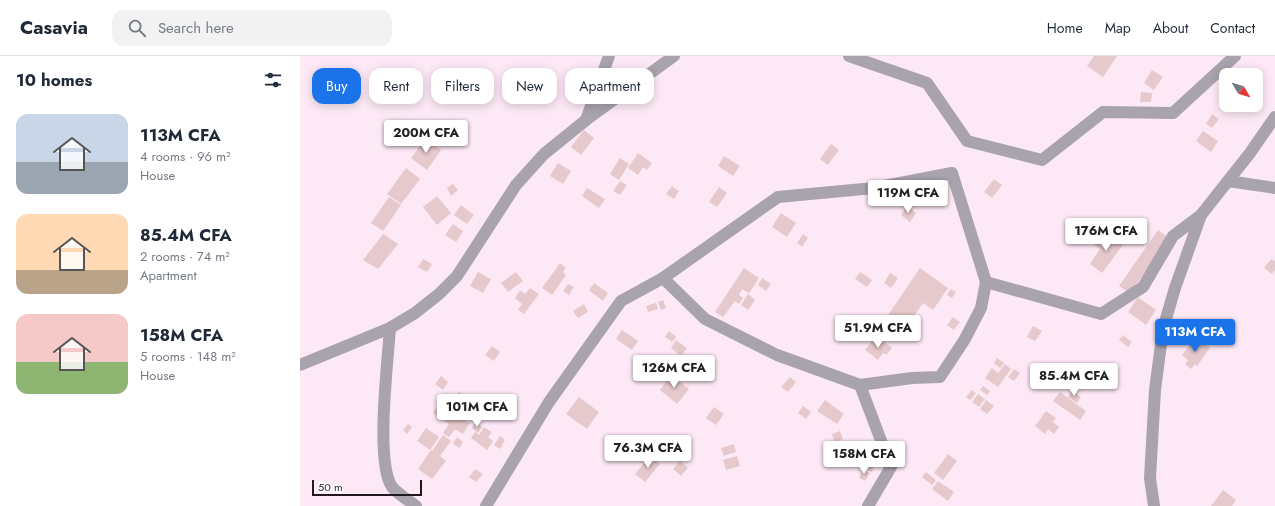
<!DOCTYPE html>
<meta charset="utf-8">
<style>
body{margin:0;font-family:Jost,sans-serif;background:#f2f2f3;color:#1f2937;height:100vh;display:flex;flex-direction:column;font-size:15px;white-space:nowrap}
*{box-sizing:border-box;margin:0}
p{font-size:13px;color:#747a83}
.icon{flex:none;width:22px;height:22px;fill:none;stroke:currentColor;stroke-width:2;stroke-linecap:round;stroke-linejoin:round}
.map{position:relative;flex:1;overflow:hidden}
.sheet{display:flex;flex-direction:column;background:#fff;width:300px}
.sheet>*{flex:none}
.hud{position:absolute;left:12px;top:12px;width:380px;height:36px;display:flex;gap:8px}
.needle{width:26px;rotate:128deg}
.buttons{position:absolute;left:919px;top:12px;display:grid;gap:8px}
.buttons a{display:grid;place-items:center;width:44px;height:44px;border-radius:8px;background:#fff;box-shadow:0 2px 10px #0003;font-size:20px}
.scale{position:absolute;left:12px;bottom:10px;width:110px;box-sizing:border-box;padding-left:4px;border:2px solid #22191f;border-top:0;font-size:11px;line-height:14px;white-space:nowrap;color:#22191f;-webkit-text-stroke:3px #fff;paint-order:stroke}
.price{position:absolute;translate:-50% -34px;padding:0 9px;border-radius:4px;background:#fff;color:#222;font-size:13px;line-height:26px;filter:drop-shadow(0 1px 2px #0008)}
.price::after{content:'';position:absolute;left:50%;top:24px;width:12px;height:9px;margin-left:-6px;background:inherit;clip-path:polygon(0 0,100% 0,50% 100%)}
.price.selected{background:#1a73e8;color:#fff}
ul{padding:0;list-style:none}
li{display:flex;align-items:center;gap:12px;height:100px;padding:0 16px}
li span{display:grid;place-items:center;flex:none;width:112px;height:80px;border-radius:12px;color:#555}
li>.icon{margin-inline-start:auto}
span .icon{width:48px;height:48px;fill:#fffc;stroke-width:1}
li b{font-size:17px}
h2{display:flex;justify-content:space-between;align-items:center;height:48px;padding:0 16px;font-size:17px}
.chip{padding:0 14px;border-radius:12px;background:#fff;box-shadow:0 2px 10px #0003;font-size:14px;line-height:36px}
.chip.selected{background:#1a73e8;color:#fff}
header{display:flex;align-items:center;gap:24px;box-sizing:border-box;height:56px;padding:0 20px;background:#fff;border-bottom:1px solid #e0e1e3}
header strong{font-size:19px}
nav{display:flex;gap:22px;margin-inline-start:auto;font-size:14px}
.search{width:280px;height:36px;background:#f2f2f3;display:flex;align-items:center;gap:10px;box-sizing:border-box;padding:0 14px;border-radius:12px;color:#747a83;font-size:15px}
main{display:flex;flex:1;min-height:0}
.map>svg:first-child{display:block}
.building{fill:#e6c9cc}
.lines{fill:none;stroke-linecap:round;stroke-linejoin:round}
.minor{stroke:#a8a3ad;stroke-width:12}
</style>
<header>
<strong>Casavia</strong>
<div class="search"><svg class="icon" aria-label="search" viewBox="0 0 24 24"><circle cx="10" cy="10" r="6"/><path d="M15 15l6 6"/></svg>Search here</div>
<nav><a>Home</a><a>Map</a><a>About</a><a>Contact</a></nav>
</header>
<main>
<section class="sheet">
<h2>10 homes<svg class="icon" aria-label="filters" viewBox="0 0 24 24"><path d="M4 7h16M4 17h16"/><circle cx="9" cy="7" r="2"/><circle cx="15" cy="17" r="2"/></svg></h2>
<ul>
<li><span style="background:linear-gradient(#c9d6e8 60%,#9aa5b1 0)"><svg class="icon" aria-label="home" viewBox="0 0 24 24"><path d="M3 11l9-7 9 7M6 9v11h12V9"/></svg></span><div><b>113M CFA</b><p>4 rooms · 96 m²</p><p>House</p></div></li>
<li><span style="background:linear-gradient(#ffd9b3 70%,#b9a48a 0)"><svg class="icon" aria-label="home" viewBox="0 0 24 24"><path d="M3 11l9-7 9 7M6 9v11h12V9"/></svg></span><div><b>85.4M CFA</b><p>2 rooms · 74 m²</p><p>Apartment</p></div></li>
<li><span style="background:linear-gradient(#f6c9c9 60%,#8fb573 0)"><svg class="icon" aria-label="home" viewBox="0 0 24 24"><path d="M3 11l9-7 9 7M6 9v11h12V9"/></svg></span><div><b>158M CFA</b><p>5 rooms · 148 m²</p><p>House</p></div></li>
</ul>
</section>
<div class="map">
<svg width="975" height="450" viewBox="0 0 975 450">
<rect width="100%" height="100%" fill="#fde9f6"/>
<g class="building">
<polygon points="794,0 817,0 803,21 787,10"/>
<polygon points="852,14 863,21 854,34 844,27"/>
<polygon points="841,36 852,37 851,46 840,46"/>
<polygon points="912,58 919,63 912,72 906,68"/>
<polygon points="284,74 294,82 281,99 271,91"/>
<polygon points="903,75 918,85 911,96 896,85"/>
<polygon points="125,83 141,94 127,114 111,102"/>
<polygon points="531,88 539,94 528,109 520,103"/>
<polygon points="338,97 352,107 347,114 343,111 338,119 328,112"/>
<polygon points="424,100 440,110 433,120 418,110"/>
<polygon points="320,102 329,108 319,124 310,118"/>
<polygon points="258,107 271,115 263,128 250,120"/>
<polygon points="106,112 120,123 101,148 87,138"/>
<polygon points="694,123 702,129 692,142 684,136"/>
<polygon points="320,125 327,129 320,139 313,135"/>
<polygon points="153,128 158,134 151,140 147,132"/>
<polygon points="372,130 379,135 374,143 366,138"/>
<polygon points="419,131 427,137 417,151 409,146"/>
<polygon points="287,132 305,143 299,152 282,140"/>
<polygon points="137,140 151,157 137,169 123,151"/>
<polygon points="89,141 101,149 83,175 71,167"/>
<polygon points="161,149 174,159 167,168 154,159"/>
<polygon points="607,150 616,157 610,166 601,159"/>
<polygon points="481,157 496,167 487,181 472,171"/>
<polygon points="153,168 163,175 156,186 145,179"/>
<polygon points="858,174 869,182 830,237 819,230"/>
<polygon points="804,175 823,189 802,217 790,208 800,193 794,189"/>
<polygon points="83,178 98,188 78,213 63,204"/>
<polygon points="503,178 508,182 502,191 497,187"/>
<polygon points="123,203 132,208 127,216 118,211"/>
<polygon points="971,203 975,205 975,214 972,218 964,212"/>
<polygon points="260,207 266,212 263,216 266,219 252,239 242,232"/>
<polygon points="444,212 459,222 449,237 442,233 439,239 443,242 439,248 435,245 423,261 415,256"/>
<polygon points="620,212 648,232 633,254 623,247 602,277 584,265"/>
<polygon points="178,216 191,223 183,237 170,230"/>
<polygon points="216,216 223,225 208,236 201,227"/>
<polygon points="560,216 572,224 567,231 555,223"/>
<polygon points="590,217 598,222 591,232 584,227"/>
<polygon points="462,222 471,228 466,235 458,229"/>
<polygon points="294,227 308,237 303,245 289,234"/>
<polygon points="268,228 274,231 269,239 263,235"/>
<polygon points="230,232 239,238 224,258 218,254 222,248 215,242 220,234 225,238"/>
<polygon points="651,233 656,236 652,242 647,239"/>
<polygon points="448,238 455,244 448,254 441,249"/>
<polygon points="838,241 856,254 846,269 828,256"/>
<polygon points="363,244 366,252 361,254 358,246"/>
<polygon points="356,247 358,253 348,256 346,250"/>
<polygon points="284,248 288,256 278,262 273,255"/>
<polygon points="653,261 660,266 654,274 647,269"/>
<polygon points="889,264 896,268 897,266 902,269 900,271 907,276 901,284 884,272"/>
<polygon points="733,270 742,275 735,285 727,281"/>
<polygon points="322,274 338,285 332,294 316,283"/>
<polygon points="369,275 376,281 372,286 365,281"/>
<polygon points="823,279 832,286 828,291 819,284"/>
<polygon points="578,281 592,292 586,299 583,297 578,304 565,294 572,285 574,287"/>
<polygon points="895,282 910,292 897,310 895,308 891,313 885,308 888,304 882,299"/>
<polygon points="376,284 387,292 381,300 371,292"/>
<polygon points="192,290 200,296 194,305 185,299"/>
<polygon points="697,302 704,307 700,312 694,307"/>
<polygon points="705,308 711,313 698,331 685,322 692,312 698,317"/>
<polygon points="714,313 720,317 714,325 708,321"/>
<polygon points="371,319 389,333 377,348 360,334"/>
<polygon points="141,320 148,326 143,334 135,328"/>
<polygon points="490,321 496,326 488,336 481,331"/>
<polygon points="683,330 690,335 687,339 680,334"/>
<polygon points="672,334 676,337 670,344 666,341"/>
<polygon points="772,335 781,341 777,347 768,341"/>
<polygon points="159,336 167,342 169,339 182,349 176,358 162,348 161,350 166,354 162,361 170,367 163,378 155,373 149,381 143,377 149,368 133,357 147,337 154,342"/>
<polygon points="760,336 786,355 780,364 753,345"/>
<polygon points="678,338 685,343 679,351 672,346"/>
<polygon points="279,341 299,356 287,373 266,358"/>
<polygon points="525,344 544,358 537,368 517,355"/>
<polygon points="686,344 694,350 687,358 680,353"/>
<polygon points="503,350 511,356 506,363 498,357"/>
<polygon points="414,351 424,358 416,369 406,362"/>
<polygon points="746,355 756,362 753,366 759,371 754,378 748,373 745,378 735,370"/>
<polygon points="176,366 182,371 178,377 172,372"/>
<polygon points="108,368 112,371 107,378 103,374"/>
<polygon points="184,371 192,376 188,381 193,385 187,394 171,382 175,376 179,379"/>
<polygon points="126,372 139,381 130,394 117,385"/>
<polygon points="540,375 543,383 535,386 532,378"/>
<polygon points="143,379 151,385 140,400 146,405 132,423 118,413 131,394 132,395"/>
<polygon points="200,380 205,384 200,393 194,389"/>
<polygon points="157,381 163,386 159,392 153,387"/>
<polygon points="383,387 390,393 385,399 378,394"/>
<polygon points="434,388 436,396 424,400 421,392"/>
<polygon points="561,396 577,403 572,416 555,408"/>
<polygon points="648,398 657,405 643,424 634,417"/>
<polygon points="350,400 360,408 345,426 335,418"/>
<polygon points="437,400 440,410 426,414 423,404"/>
<polygon points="380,405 388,412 381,420 373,413"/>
<polygon points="175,413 183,418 176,426 169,421"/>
<polygon points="563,414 570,417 565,425 559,422"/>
<polygon points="626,416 636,424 632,429 622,421"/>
<polygon points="638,425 654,436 648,445 632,433"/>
<polygon points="923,434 936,444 932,450 911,450"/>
</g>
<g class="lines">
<g class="minor">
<polyline points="549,0 627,27 667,85 742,104 803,56 873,57 935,0"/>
<polyline points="286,64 309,0"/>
<polyline points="928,125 975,132"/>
<polyline points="363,222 405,263 477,299 560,329"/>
<path d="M90,272C88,305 75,406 92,431C98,438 108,444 116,450"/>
<polyline points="0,309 90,272 115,257 139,238 157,220 216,129 244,98 286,64 374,0"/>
<polyline points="186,450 249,346 321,245 363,222 478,141 574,132 652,117 686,226"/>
<polyline points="568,450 591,411 560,329 612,322 640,321 665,283 681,252 686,226 801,258 843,231 873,180 901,159 950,97 975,61"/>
<polyline points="854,450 850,422 855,334 863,273 875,232 901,159"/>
</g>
</g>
</svg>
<div class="buttons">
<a><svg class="needle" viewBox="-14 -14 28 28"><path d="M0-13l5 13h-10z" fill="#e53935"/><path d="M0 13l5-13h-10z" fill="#747a83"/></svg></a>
</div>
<div class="scale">50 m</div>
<b class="price" style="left:126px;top:98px">200M CFA</b>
<b class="price" style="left:608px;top:158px">119M CFA</b>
<b class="price" style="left:806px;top:196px">176M CFA</b>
<b class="price" style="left:578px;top:293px">51.9M CFA</b>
<b class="price selected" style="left:895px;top:297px">113M CFA</b>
<b class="price" style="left:374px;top:333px">126M CFA</b>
<b class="price" style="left:774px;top:341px">85.4M CFA</b>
<b class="price" style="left:177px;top:372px">101M CFA</b>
<b class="price" style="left:348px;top:413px">76.3M CFA</b>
<b class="price" style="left:564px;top:419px">158M CFA</b>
<div class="hud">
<a class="chip selected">Buy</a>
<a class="chip">Rent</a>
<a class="chip">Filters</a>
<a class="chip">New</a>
<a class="chip">Apartment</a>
</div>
</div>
</main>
